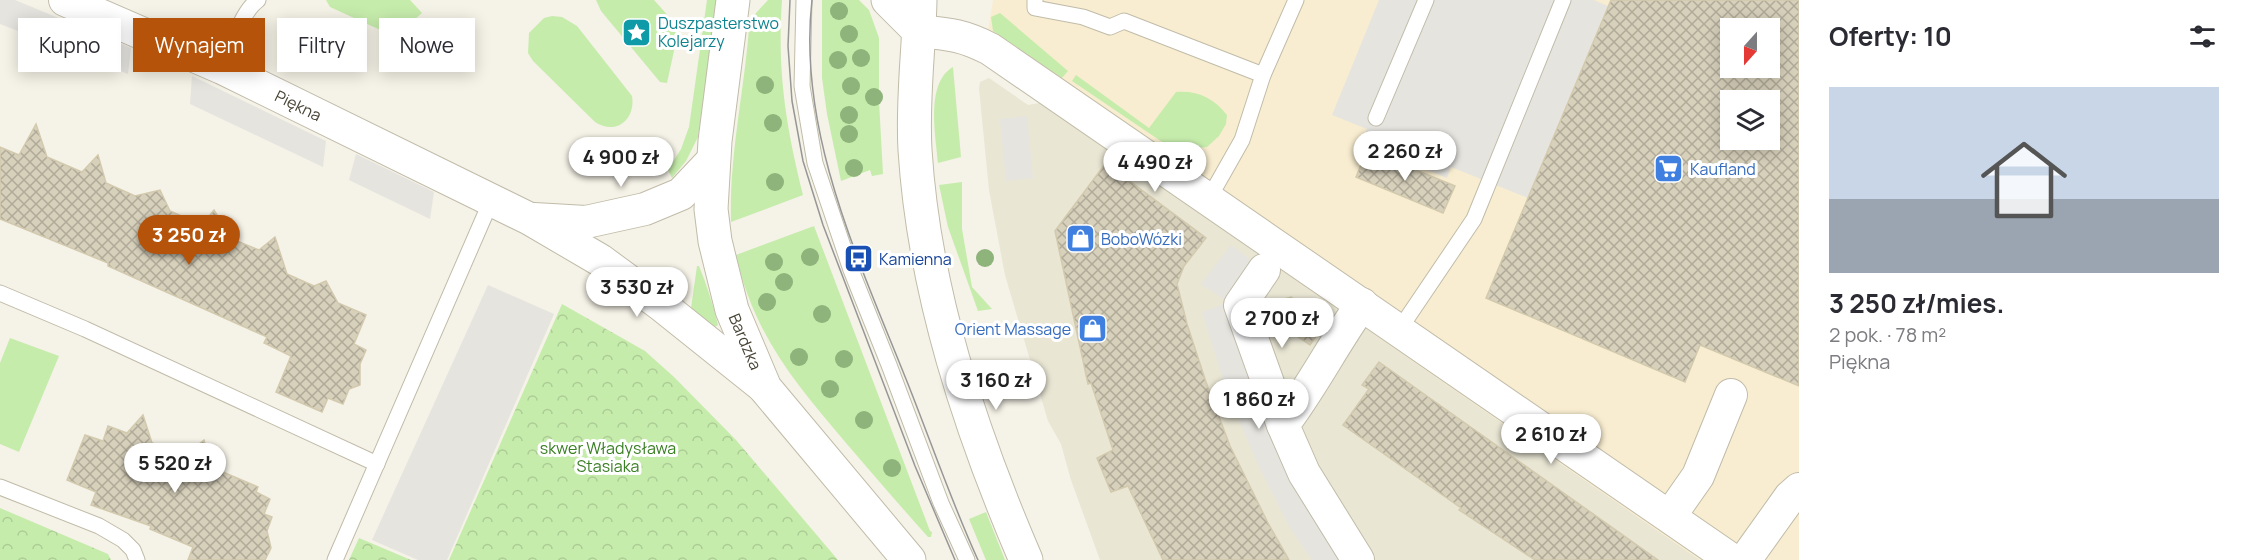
<!DOCTYPE html>
<html lang="pl">
<meta charset="utf-8">
<style>
body{margin:0;font-family:Manrope,sans-serif;background:#f2f2f3;color:#2b2b33;height:100vh;display:flex;flex-direction:column;font-size:22px;white-space:nowrap}
*{box-sizing:border-box;margin:0}
p{font-size:20px;color:#7c7c81}
.icon{flex:none;width:33px;height:33px;fill:none;stroke:currentColor;stroke-width:2;stroke-linecap:round;stroke-linejoin:round}
.map{position:relative;flex:1;overflow:hidden}
.details{display:flex;flex-direction:column;background:#fff;width:450px}
.details>*{flex:none}
.hud{position:absolute;left:18px;top:18px;width:570px;height:54px;display:flex;gap:12px}
.needle{width:39px;rotate:201deg}
.tools{position:absolute;left:1720px;top:18px;display:grid;gap:12px}
.tools a{display:grid;place-items:center;width:60px;height:60px;border-radius:0px;background:#fff;box-shadow:0 3px 15px #0003;font-size:30px}
.price{position:absolute;translate:-50% -51px;padding:0 14px;border-radius:21px;background:#fff;color:#222;font-size:20px;line-height:39px;filter:drop-shadow(0 2px 3px #0008)}
.price::after{content:'';position:absolute;left:50%;top:36px;width:18px;height:14px;margin-left:-9px;background:inherit;clip-path:polygon(0 0,100% 0,50% 100%)}
.price.on{background:#b45309;color:#fff}
ul{padding:0;list-style:none}
li{display:grid;align-content:center;gap:12px;height:318px;padding:0 30px}
li span{display:grid;place-items:center;height:186px;border-radius:0px;color:#555}
li>.icon{margin-inline-start:auto}
span .icon{width:108px;height:108px;fill:#fffc;stroke-width:1}
li b{font-size:26px}
h2{display:flex;justify-content:space-between;align-items:center;height:72px;padding:0 30px;font-size:26px}
.tag{padding:0 21px;border-radius:0px;background:#fff;box-shadow:0 3px 15px #0003;font-size:21px;line-height:54px}
.tag.on{background:#b45309;color:#fff}
main{display:flex;flex:1;min-height:0}
.map>svg:first-child{display:block}
.residential{fill:#e9e6d4}
.commercial{fill:#f8edd0;fill-rule:evenodd}
.green{fill:#c6ecac}
.park{fill:url(#park-crowns)}
.parking{fill:#e5e4df}
.building{fill:url(#building-cross-hatch);stroke:#d3caae;stroke-width:1.5;fill-rule:evenodd}
.lines{fill:none;stroke-linecap:round;stroke-linejoin:round}
.service-casing{stroke:#c1bca9;stroke-width:17}
.minor-casing{stroke:#c1bca9;stroke-width:34}
.tertiary-casing{stroke:#c1bca9;stroke-width:35}
.service{stroke:#fff;stroke-width:15}
.minor{stroke:#fff;stroke-width:32}
.tertiary{stroke:#fff;stroke-width:33}
.tram{stroke:#979797;stroke-width:1.5}
.tree{fill:#8eb37b}
.labels{text-anchor:middle;dominant-baseline:central;stroke-width:6;stroke-linejoin:round;paint-order:stroke}
.culture-label{font-size:16px;fill:#0d838f;stroke:#fff;text-anchor:start}
.street-label{font-size:16px;fill:#484435;stroke:#fff}
.shop-label{font-size:16px;fill:#366cbe;stroke:#fff;text-anchor:start}
.transit-label{font-size:16px;fill:#164399;stroke:#fff;text-anchor:start}
.park-label{font-size:16px;fill:#397f23;stroke:#fff}
</style>
<main>
<div class="map">
<svg width="1799" height="560" viewBox="0 0 1799 560">
<defs>
<pattern id="park-crowns" width="20" height="18" patternUnits="userSpaceOnUse" patternTransform="scale(1.5)"><rect width="20" height="18" fill="#c6ecac"/><path d="M2 6a3 3 0 1 1 6 0M12 15a3 3 0 1 1 6 0" fill="none" stroke="#accc95"/></pattern>
<pattern id="building-cross-hatch" width="8" height="8" patternUnits="userSpaceOnUse" patternTransform="scale(1.5)"><rect width="8" height="8" fill="#d7d0bb"/><path d="M0 0l8 8M0 8l8-8" fill="none" stroke="#b0aa99"/></pattern>
</defs>
<rect width="100%" height="100%" fill="#f5f2e7"/>
<polygon class="residential" points="989,78 1028,105 1040,103 1700,560 1100,560 1071,480 1061,444 1048,421 1005,275 989,190 979,88 980,82"/>
<path class="commercial" d="M993,0H1799V560H1700L1040,103L983,62ZM1731,28H1770V68H1731ZM1731,100H1770V140H1731Z"/>
<g class="green">
<polygon points="326,0 410,0 422,13 398,34 387,33 330,7"/>
<polygon points="596,0 654,0 679,28 667,83 660,82 601,11"/>
<polygon points="707,0 717,0 698,137 686,161 672,178 668,170 681,149 689,127"/>
<path d="M768,0H782C777,72 786,126 803,195L731,222C729,156 744,93 749,28L756,13Z"/>
<polygon points="822,0 859,0 869,10 879,38 879,101 883,174 872,176 870,170 841,181 827,114 822,78"/>
<polygon points="1000,13 1068,71 1062,78 993,31 991,17"/>
<path d="M552,16L562,17L577,26L632,96C636,119 616,136 595,122L533,61L528,53L529,33L544,18Z"/>
<path d="M953,67L961,157L938,163C936,136 925,83 953,67Z"/>
<path d="M1076,75L1149,128L1176,92C1197,90 1214,98 1227,115L1226,124L1219,136L1207,147L1174,150L1072,81Z"/>
<polygon points="962,182 962,229 972,287 992,309 978,311 948,227 939,185"/>
<path d="M814,226L930,531L932,532L931,537H928C900,506 873,474 846,443C795,383 754,335 736,255Z"/>
<path d="M697,266H699C707,285 713,305 718,325L715,327L691,308Z"/>
<polygon points="10,338 59,356 19,452 0,444 0,363"/>
<polygon points="986,512 1005,560 986,560 969,519"/>
</g>
<g class="park">
<polygon points="562,304 645,351 674,377 736,440 838,560 449,560"/>
<polygon points="0,508 108,554 111,560 0,560"/>
<polygon points="359,538 411,560 349,560"/>
</g>
<g class="parking">
<polygon points="0,0 15,0 131,48 128,74 0,24"/>
<polygon points="1379,0 1594,0 1608,6 1528,198 1451,167 1447,178 1362,142 1367,129 1332,115"/>
<polygon points="192,76 326,141 323,167 190,104"/>
<polygon points="1027,116 1033,178 1006,181 1000,119"/>
<polygon points="356,154 434,192 430,219 349,180"/>
<polygon points="1231,245 1252,261 1225,300 1201,284"/>
<polygon points="488,285 554,314 447,560 418,560 372,540"/>
<polygon points="1227,303 1342,560 1312,560 1289,526 1258,465 1226,389 1202,312"/>
</g>
<g class="building">
<path d="M1611,0H1799V386L1700,345L1685,382L1486,298ZM1731,28H1770V68H1731ZM1731,100H1770V140H1731Z"/>
<polygon points="36,124 47,157 82,172 98,155 106,183 135,196 160,190 170,211 202,225 214,210 232,239 259,250 275,237 287,274 314,286 326,281 338,303 366,315 354,344 366,350 360,364 360,385 349,389 343,404 328,398 322,412 276,392 291,356 264,343 267,337 108,266 108,263 0,219 0,147 19,155"/>
<polygon points="1367,150 1455,186 1443,213 1356,177"/>
<polygon points="1111,156 1132,171 1127,179 1206,238 1184,266 1177,284 1187,324 1206,382 1230,446 1268,523 1289,560 1163,560 1128,486 1111,492 1097,458 1113,450 1091,383 1088,384 1055,231"/>
<polygon points="1291,297 1326,322 1310,345 1262,312 1261,306"/>
<polygon points="1379,362 1658,560 1535,560 1459,510 1461,508 1343,425 1369,389 1362,385"/>
<polygon points="143,415 152,443 184,456 204,440 211,467 258,487 256,492 270,499 264,514 272,517 267,531 271,548 265,560 188,560 193,547 150,529 151,526 91,505 96,492 67,480 85,435 103,441 108,426 127,433"/>
</g>
<g class="lines">
<defs>
<g id="service">
<polyline points="804,0 802,86 815,163 851,270 889,365 941,503 967,560"/>
<polyline points="1035,0 1035,8 1083,17 1110,27 1124,21 1263,75"/>
<path d="M222,68C231,48 241,12 258,0"/>
<polyline points="1376,118 1426,0"/>
<polyline points="1208,200 1242,140 1263,75 1296,0"/>
<polyline points="0,293 85,329 377,464"/>
<polyline points="1399,330 1474,219 1563,0"/>
<polyline points="0,487 99,526 123,540 133,550 137,560"/>
<polyline points="335,560 491,201"/>
</g>
<g id="minor">
<path id="s1" d="M65,0L222,68L530,219L600,260L660,304L765,388"/>
<path d="M919,31C949,34 963,35 990,49L1732,560"/>
<polyline points="534,219 586,222 645,209 681,194 714,159"/>
<polyline points="1264,270 1240,305 1283,425"/>
<polyline points="1670,516 1698,476 1731,395"/>
<path d="M1358,560L1304,473L1283,425C1312,387 1334,343 1362,304"/>
<polyline points="1745,560 1790,497 1799,489"/>
</g>
<g id="tertiary">
<path id="s2" d="M733,0L715,141L711,209L715,241L732,310L765,388L909,560"/>
<polyline points="888,0 919,31"/>
<path d="M920,0C919,50 912,100 915,150C924,291 970,430 1026,560"/>
</g>
</defs>
<use href="#service" class="service-casing"/>
<use href="#minor" class="minor-casing"/>
<use href="#tertiary" class="tertiary-casing"/>
<use href="#service" class="service"/>
<use href="#minor" class="minor"/>
<use href="#tertiary" class="tertiary"/>
<g class="tram">
<polyline points="790,0 788,46 792,101 803,161 823,225 915,466 955,560"/>
<path d="M812,0C797,131 859,261 906,379C930,439 951,501 978,560"/>
</g>
</g>
<g class="tree">
<circle cx="839" cy="11" r="9"/>
<circle cx="849" cy="34" r="9"/>
<circle cx="861" cy="58" r="9"/>
<circle cx="838" cy="60" r="9"/>
<circle cx="765" cy="85" r="9"/>
<circle cx="851" cy="86" r="9"/>
<circle cx="874" cy="97" r="9"/>
<circle cx="849" cy="115" r="9"/>
<circle cx="773" cy="123" r="9"/>
<circle cx="849" cy="134" r="9"/>
<circle cx="854" cy="168" r="9"/>
<circle cx="775" cy="182" r="9"/>
<circle cx="810" cy="257" r="9"/>
<circle cx="985" cy="258" r="9"/>
<circle cx="774" cy="262" r="9"/>
<circle cx="784" cy="282" r="9"/>
<circle cx="767" cy="302" r="9"/>
<circle cx="822" cy="314" r="9"/>
<circle cx="799" cy="357" r="9"/>
<circle cx="844" cy="359" r="9"/>
<circle cx="830" cy="389" r="9"/>
<circle cx="864" cy="420" r="9"/>
<circle cx="892" cy="468" r="9"/>
</g>
<defs>
<symbol id="sight-square" viewBox="-11 -11 22 22"><rect x="-9" y="-9" width="18" height="18" rx="4" fill="#0f9aa8" stroke="#fff"/><path d="M0-6L1.8-2.2L6-1.7L2.9 1.2L3.7 5.4L0 3.3L-3.7 5.4L-2.9 1.2L-6-1.7L-1.8-2.2Z" fill="#fff"/></symbol>
<symbol id="supermarket-square" viewBox="-11 -11 22 22"><rect x="-9" y="-9" width="18" height="18" rx="4" fill="#3f7fe0" stroke="#fff"/><path d="M-6-5.5h2.5l.6 2H6L4.5 2H-2.5L-4.4-4H-6ZM-1.5 3.2a1.3 1.3 0 1 0 .1 0ZM3 3.2a1.3 1.3 0 1 0 .1 0Z" fill="#fff"/></symbol>
<symbol id="shop-square" viewBox="-11 -11 22 22"><rect x="-9" y="-9" width="18" height="18" rx="4" fill="#3f7fe0" stroke="#fff"/><path d="M-5-2.5h2.3a2.7 3.5 0 0 1 5.4 0H5L5.5 6h-11ZM-1.5-2.5h3a1.5 2.3 0 0 0-3 0Z" fill="#fff"/></symbol>
<symbol id="bus-square" viewBox="-11 -11 22 22"><rect x="-9" y="-9" width="18" height="18" rx="4" fill="#1a4fb4" stroke="#fff"/><path d="M-5-6H5V4H4V6H2V4H-2V6H-4V4H-5ZM-3.5-4V0h7V-4ZM-3.5 1.2v1.5H-2V1.2ZM2 1.2v1.5H3.5V1.2Z" fill="#fff"/></symbol>
</defs>
<g fill-rule="evenodd">
<use href="#sight-square" x="620" y="16" width="33" height="33"/>
<use href="#supermarket-square" x="1652" y="152" width="33" height="33"/>
<use href="#shop-square" x="1064" y="222" width="33" height="33"/>
<use href="#bus-square" x="842" y="242" width="33" height="33"/>
<use href="#shop-square" x="1076" y="312" width="33" height="33"/>
</g>
<g class="labels">
<g class="culture-label">
<text x="658" y="23">Duszpasterstwo<tspan x="658" dy="18">Kolejarzy</tspan></text>
</g>
<g class="street-label">
<text stroke="none"><textPath href="#s1" startOffset="256">Piękna</textPath></text>
<text stroke="none"><textPath href="#s2" startOffset="348">Bardzka</textPath></text>
</g>
<g class="shop-label">
<text x="1690" y="169">Kaufland</text>
<text x="1101" y="239">BoboWózki</text>
<text x="1071" y="329" text-anchor="end">Orient Massage</text>
</g>
<g class="transit-label">
<text x="879" y="259">Kamienna</text>
</g>
<g class="park-label">
<text x="608" y="448">skwer Władysława<tspan x="608" dy="18">Stasiaka</tspan></text>
</g>
</g>
</svg>
<div class="tools">
<a><svg class="needle" viewBox="-14 -14 28 28"><path d="M0-13l5 13h-10z" fill="#e53935"/><path d="M0 13l5-13h-10z" fill="#7c7c81"/></svg></a>
<a><svg class="icon" aria-label="layers" viewBox="0 0 24 24"><path d="M12 4l9 5-9 5-9-5zM3 14l9 5 9-5"/></svg></a>
</div>
<b class="price" style="left:1405px;top:182px">2 260 zł</b>
<b class="price" style="left:621px;top:188px">4 900 zł</b>
<b class="price" style="left:1155px;top:193px">4 490 zł</b>
<b class="price on" style="left:189px;top:266px">3 250 zł</b>
<b class="price" style="left:637px;top:318px">3 530 zł</b>
<b class="price" style="left:1282px;top:349px">2 700 zł</b>
<b class="price" style="left:996px;top:411px">3 160 zł</b>
<b class="price" style="left:1259px;top:430px">1 860 zł</b>
<b class="price" style="left:1551px;top:465px">2 610 zł</b>
<b class="price" style="left:175px;top:494px">5 520 zł</b>
<div class="hud">
<a class="tag">Kupno</a>
<a class="tag on">Wynajem</a>
<a class="tag">Filtry</a>
<a class="tag">Nowe</a>
</div>
</div>
<section class="details">
<h2>Oferty: 10<svg class="icon" aria-label="filters" viewBox="0 0 24 24"><path d="M4 7h16M4 17h16"/><circle cx="9" cy="7" r="2"/><circle cx="15" cy="17" r="2"/></svg></h2>
<ul>
<li><span style="background:linear-gradient(#c9d6e8 60%,#9aa5b1 0)"><svg class="icon" aria-label="home" viewBox="0 0 24 24"><path d="M3 11l9-7 9 7M6 9v11h12V9"/></svg></span><div><b>3 250 zł/mies.</b><p>2 pok. · 78 m²</p><p>Piękna</p></div></li>
</ul>
</section>
</main>
